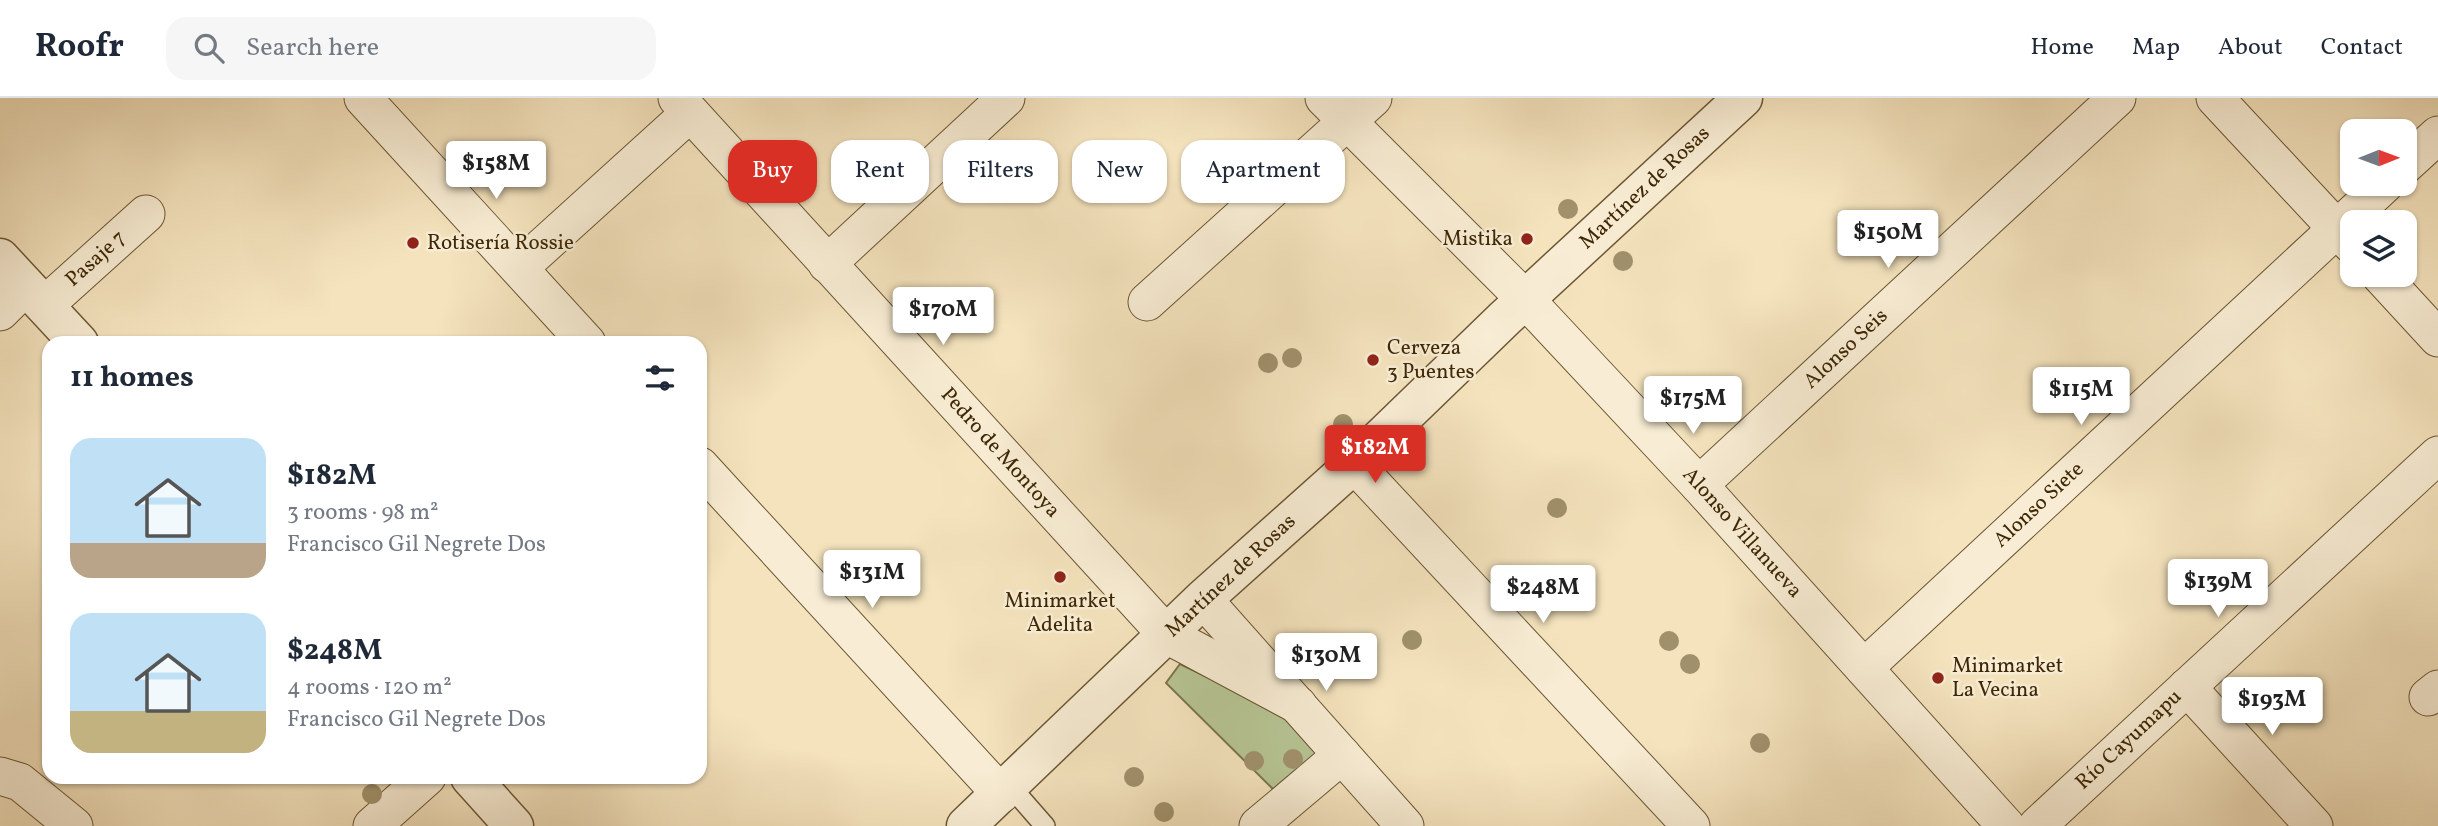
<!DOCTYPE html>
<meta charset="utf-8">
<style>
body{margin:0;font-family:Vollkorn,serif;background:#f6f6f7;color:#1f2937;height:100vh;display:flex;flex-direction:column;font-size:26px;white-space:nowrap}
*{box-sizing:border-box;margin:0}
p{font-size:23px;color:#747a83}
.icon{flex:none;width:38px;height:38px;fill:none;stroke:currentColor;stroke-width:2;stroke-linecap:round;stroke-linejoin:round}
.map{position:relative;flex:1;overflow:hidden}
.drawer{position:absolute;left:42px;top:238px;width:665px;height:448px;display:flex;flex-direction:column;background:#fff;border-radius:21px;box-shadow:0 2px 5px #0004}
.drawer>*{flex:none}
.top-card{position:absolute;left:728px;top:42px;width:665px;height:63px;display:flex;gap:14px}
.needle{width:46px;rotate:89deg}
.fabs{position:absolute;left:2340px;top:21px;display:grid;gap:14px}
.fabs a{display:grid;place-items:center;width:77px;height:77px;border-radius:14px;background:#fff;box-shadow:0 2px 5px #0004;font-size:35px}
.price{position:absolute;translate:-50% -60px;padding:0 16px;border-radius:7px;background:#fff;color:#222;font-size:23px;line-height:46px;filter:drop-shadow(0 2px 4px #0008)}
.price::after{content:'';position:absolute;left:50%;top:42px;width:21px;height:16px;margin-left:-10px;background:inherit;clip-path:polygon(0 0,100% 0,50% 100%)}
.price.active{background:#d93025;color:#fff}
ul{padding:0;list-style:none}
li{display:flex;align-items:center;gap:21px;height:175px;padding:0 28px}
li span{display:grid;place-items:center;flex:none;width:196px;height:140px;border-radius:21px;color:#555}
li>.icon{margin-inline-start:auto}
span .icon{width:84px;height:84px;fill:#fffc;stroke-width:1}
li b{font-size:30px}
h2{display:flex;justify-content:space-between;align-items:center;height:84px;padding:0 28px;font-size:30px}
.chip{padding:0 24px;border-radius:21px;background:#fff;box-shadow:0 2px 5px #0004;font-size:24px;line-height:63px}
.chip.active{background:#d93025;color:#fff}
header{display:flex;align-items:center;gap:42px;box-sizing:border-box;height:98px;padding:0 35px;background:#fff;border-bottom:2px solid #e0e1e3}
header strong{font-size:33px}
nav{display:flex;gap:38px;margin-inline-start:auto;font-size:24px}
.search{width:490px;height:63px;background:#f6f6f7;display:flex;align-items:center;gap:18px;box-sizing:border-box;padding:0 24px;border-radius:21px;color:#747a83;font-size:26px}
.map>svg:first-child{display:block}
.green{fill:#b7c594;stroke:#7a764d;stroke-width:2}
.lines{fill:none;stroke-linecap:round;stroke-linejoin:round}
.service-casing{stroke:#6c5634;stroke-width:22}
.minor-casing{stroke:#6c5634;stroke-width:39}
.tertiary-casing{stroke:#6c5634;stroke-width:41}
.service{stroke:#f8edd4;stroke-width:19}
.minor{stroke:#f8edd4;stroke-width:37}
.tertiary{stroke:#f8edd4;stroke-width:38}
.tree{fill:#a0916c}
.poi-dot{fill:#8f2418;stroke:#f8edd4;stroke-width:2.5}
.labels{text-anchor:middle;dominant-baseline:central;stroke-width:5;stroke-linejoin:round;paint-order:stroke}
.street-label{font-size:21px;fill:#3e2706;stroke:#f8edd4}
.poi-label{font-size:21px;fill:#3e2706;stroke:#f8edd4;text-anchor:start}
</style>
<header>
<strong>Roofr</strong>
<div class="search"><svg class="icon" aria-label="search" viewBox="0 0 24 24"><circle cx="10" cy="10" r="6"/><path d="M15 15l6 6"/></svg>Search here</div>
<nav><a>Home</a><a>Map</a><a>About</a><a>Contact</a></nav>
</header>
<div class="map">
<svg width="2438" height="728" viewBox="0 0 2438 728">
<rect width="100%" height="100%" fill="#f4e3bd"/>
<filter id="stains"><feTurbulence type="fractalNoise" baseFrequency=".00286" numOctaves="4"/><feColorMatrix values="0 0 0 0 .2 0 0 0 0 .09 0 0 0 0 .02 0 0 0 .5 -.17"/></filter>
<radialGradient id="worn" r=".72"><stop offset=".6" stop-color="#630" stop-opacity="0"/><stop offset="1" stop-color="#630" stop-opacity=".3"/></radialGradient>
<polygon class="green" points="1180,566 1297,622 1323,654 1278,696 1166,585"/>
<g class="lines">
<defs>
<polyline id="service" points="1010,688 1045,728"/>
<g id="minor">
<polyline points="363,0 587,245"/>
<polyline points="677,0 1167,537 1298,607"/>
<polyline points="1324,0 1525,201 1699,387 2006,728"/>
<polyline points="2215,0 2352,147"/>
<polyline points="2404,68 2438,37"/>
<polyline points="827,166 1006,0"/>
<polyline points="519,170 690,15"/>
<polyline points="2380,177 2438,240"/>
<polyline points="1147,204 1373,0"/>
<polyline points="45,207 146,116"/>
<polyline points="0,214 26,188"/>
<polyline points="1354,366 1691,728"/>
<polyline points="700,368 1001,696"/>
<polyline points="1699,387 2117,0"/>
<polyline points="1203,501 1405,728"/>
<polyline points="1864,570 2385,86"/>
<polyline points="2187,589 2314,728"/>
<polyline points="2428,599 2438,591"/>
<polyline points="0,678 20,684 74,728"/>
<polyline points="372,728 427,679"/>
<polyline points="1258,728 1342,657"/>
<polyline points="2037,728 2438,357"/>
</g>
<g id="tertiary">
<polyline points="0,160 79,245"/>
<polyline points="470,679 514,728"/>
<polyline points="966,728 1203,501 1354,366 1506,219 1743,0"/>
</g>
</defs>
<use href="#service" class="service-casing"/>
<use href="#minor" class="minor-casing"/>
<use href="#tertiary" class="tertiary-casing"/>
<use href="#service" class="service"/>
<use href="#minor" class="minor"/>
<use href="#tertiary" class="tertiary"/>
</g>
<g class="tree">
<circle cx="1568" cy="111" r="10"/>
<circle cx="1623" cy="163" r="10"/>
<circle cx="1292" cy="260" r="10"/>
<circle cx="1268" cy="265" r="10"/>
<circle cx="1343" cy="326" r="10"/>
<circle cx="1557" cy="410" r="10"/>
<circle cx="1412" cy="542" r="10"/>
<circle cx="1669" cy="543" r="10"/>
<circle cx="1690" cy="566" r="10"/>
<circle cx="1760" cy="645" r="10"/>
<circle cx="1293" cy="661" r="10"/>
<circle cx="1254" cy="663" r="10"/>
<circle cx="1134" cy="679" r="10"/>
<circle cx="372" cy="696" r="10"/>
<circle cx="1164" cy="714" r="10"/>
</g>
<g class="poi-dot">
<circle cx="1527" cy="141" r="7"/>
<circle cx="413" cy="145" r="7"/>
<circle cx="1373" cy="262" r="7"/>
<circle cx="1060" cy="479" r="7"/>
<circle cx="1938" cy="580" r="7"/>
</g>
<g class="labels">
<g class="street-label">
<text transform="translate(1645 90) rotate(-43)">Martínez de Rosas</text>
<text transform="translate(96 161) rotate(-42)">Pasaje 7</text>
<text transform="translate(1846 251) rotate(-43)">Alonso Seis</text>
<text transform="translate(1000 355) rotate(48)">Pedro de Montoya</text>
<text transform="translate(2039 407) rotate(-43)">Alonso Siete</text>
<text transform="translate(1742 435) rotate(48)">Alonso Villanueva</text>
<text transform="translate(1231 478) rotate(-43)">Martínez de Rosas</text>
<text transform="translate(2129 642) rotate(-43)">Río Cayumapu</text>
</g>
<g class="poi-label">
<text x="1513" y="141" text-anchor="end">Mistika</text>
<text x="427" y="145">Rotisería Rossie</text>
<text x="1387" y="250">Cerveza<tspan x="1387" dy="24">3 Puentes</tspan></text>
<text x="1060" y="503" text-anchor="middle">Minimarket<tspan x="1060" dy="24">Adelita</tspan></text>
<text x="1952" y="568">Minimarket<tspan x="1952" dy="24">La Vecina</tspan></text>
</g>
</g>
<rect width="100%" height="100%" filter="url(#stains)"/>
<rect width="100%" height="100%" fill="url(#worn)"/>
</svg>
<div class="fabs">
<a><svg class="needle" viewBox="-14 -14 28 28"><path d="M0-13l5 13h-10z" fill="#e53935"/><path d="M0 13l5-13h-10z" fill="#747a83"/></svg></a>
<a><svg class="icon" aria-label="layers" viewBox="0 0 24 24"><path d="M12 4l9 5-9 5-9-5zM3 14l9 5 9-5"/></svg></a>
</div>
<b class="price" style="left:496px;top:103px">$158M</b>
<b class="price" style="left:1888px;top:172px">$150M</b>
<b class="price" style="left:943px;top:249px">$170M</b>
<b class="price" style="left:2081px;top:329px">$115M</b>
<b class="price" style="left:1693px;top:338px">$175M</b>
<b class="price active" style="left:1375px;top:387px">$182M</b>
<b class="price" style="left:872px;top:512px">$131M</b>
<b class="price" style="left:2218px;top:521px">$139M</b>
<b class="price" style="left:1543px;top:527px">$248M</b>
<b class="price" style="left:1326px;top:595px">$130M</b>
<b class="price" style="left:2272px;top:639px">$193M</b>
<div class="top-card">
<a class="chip active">Buy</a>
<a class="chip">Rent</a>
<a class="chip">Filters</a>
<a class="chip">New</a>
<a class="chip">Apartment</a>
</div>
<section class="drawer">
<h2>11 homes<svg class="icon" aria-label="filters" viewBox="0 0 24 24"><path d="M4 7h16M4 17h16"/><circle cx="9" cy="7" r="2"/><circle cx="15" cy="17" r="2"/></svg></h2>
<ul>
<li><span style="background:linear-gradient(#bfe0f5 75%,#b9a48a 0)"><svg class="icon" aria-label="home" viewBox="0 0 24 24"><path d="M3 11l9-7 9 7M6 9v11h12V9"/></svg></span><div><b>$182M</b><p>3 rooms · 98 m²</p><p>Francisco Gil Negrete Dos</p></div></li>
<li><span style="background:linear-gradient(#bfe0f5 70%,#c2b280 0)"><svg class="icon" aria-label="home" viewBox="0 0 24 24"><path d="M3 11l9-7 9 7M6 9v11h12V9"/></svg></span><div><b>$248M</b><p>4 rooms · 120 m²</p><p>Francisco Gil Negrete Dos</p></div></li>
</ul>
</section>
</div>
